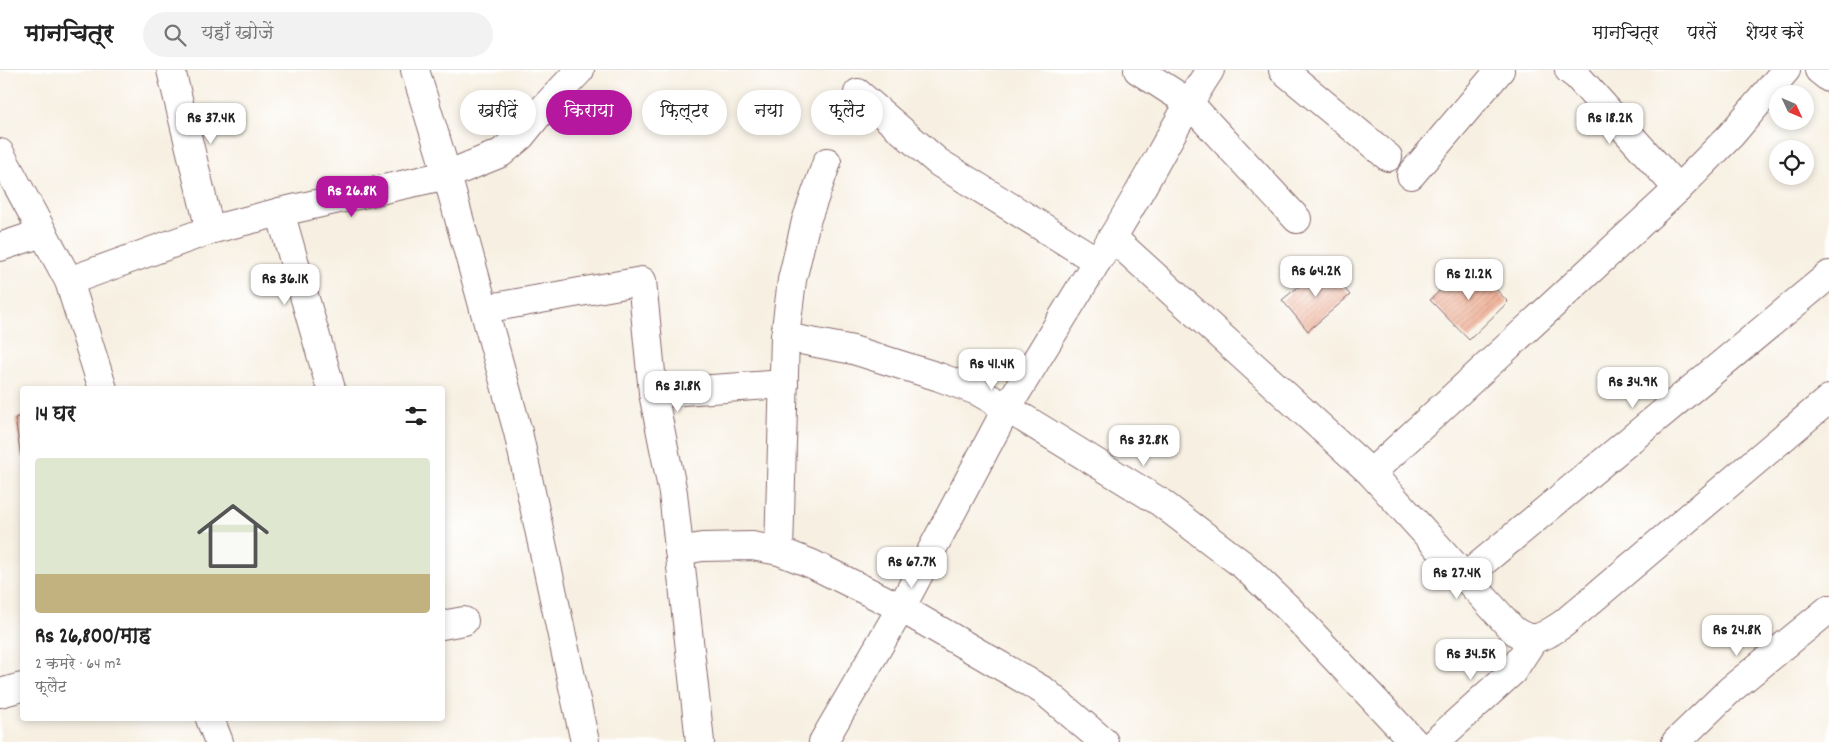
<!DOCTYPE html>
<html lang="hi">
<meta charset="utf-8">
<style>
body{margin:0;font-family:Dekko,"Playpen Sans Deva",sans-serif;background:#f2f2f2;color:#222;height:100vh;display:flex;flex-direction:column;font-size:19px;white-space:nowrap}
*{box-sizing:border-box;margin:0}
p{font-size:16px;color:#767676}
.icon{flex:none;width:28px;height:28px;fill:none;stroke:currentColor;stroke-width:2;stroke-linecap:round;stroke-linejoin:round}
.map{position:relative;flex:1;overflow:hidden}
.drawer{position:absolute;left:20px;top:316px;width:425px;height:335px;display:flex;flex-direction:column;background:#fff;border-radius:5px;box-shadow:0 2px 8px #0003}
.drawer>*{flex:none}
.banner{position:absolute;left:460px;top:20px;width:475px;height:45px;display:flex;gap:10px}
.needle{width:32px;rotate:134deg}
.fabs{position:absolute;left:1769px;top:15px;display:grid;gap:10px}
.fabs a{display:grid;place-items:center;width:45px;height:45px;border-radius:50%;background:#fff;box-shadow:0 2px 8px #0003;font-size:25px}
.price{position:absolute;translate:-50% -42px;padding:0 11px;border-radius:10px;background:#fff;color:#222;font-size:16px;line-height:32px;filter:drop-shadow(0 1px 2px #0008)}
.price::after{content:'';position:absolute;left:50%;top:30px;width:15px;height:11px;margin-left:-8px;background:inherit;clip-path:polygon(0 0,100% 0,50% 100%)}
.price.current{background:#b5179e;color:#fff}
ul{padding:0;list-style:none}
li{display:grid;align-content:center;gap:10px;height:265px;padding:0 15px}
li+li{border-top:1px solid #e0e0e0}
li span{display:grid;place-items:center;height:155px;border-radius:5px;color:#555}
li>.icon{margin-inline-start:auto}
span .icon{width:90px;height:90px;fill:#fffc;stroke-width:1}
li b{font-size:21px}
h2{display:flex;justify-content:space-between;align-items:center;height:60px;padding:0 15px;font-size:21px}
.chip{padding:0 18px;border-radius:22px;background:#fff;box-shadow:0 2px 8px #0003;font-size:18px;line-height:45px}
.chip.current{background:#b5179e;color:#fff}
header{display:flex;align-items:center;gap:30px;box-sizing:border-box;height:70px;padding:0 25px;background:#fff;border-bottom:1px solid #e0e0e0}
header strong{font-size:24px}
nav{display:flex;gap:28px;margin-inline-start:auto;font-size:18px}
.search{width:350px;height:45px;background:#f2f2f2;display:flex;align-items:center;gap:12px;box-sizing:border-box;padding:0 18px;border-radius:28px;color:#767676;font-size:19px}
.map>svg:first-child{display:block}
.building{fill:url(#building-hatch)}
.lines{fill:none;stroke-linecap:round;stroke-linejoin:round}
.minor-casing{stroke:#87686b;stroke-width:30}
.minor{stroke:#fff;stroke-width:28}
</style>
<header>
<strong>मानचित्र</strong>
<div class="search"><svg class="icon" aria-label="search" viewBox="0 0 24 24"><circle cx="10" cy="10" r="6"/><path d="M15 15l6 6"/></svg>यहाँ खोजें</div>
<nav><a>मानचित्र</a><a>परतें</a><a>शेयर करें</a></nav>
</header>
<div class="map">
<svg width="1829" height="672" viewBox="0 0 1829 672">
<defs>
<pattern id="building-hatch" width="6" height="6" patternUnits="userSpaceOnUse" patternTransform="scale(1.25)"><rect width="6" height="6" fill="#efab8f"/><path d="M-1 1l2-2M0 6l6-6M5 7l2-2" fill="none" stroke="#c48b75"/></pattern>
</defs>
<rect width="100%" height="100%" fill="#fff"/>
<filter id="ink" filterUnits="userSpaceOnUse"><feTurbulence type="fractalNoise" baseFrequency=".02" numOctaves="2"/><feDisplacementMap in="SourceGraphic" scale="10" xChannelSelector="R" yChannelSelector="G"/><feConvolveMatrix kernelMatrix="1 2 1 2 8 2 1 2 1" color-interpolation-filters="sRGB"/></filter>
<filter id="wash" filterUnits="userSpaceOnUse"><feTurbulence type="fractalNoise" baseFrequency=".0096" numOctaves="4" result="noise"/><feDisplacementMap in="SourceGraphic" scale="20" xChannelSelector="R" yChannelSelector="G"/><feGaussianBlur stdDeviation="1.12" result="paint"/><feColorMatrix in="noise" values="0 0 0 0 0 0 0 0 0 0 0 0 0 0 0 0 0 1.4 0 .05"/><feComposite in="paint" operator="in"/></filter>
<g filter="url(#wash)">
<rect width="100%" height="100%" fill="#f7f0e2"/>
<g id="blocks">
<g class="building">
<polygon points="1470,192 1508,232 1469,270 1430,230"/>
<polygon points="1325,195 1350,225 1308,261 1282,230"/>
<polygon points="22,346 22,387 21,387 15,348"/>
</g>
</g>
</g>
<g filter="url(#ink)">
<use href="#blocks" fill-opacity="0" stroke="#87686b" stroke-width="1"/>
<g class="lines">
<defs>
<g id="minor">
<polyline points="171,0 210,160"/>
<polyline points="415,0 447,105 518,362 585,672"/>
<polyline points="1138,0 1188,32 1297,149"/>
<polyline points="1283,0 1388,87"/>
<polyline points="1569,0 1577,6 1678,119"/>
<polyline points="1819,0 1829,8"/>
<polyline points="858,23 938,92 1097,191"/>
<polyline points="0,83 69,211 103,319"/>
<polyline points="1411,105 1500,0"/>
<polyline points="280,142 331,319"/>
<path d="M1113,168L1371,403L1513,560C1534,575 1543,567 1563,554L1829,329"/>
<polyline points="0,177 42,163"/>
<polyline points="69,211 210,160 280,142 447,105 501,83 521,66 542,40 580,0"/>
<polyline points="484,239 642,211 653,323 673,423 700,672"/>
<polyline points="785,267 853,280 939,307 977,321 1007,338 1160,432 1243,495 1289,539 1414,672"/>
<polyline points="653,323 784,314"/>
<polyline points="1371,403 1678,119 1731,65 1786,0"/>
<polyline points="679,481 702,477 752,476 779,481 812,494 901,538 1044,621 1104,672"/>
<polyline points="779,481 785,267 792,210 806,151 827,92"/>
<polyline points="1465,507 1829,205"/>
<polyline points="442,555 464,551"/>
<polyline points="0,623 22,617"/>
<polyline points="210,649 219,672"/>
<path d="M823,672L901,538L1007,338L1097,191C1139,130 1169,62 1210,0"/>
<polyline points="1435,672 1512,602 1533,570"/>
<polyline points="1676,672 1730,620 1829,539"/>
</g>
</defs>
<use href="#minor" class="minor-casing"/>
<use href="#minor" class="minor"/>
</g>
</g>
</svg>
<div class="fabs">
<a><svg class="needle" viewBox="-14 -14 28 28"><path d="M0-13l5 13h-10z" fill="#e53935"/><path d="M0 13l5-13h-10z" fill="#767676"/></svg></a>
<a><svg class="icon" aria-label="locate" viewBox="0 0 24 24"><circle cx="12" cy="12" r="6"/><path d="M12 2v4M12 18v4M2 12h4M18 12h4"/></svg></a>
</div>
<b class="price" style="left:211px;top:75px">Rs 37.4K</b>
<b class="price" style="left:1610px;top:75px">Rs 18.2K</b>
<b class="price current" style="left:352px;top:148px">Rs 26.8K</b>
<b class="price" style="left:1316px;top:228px">Rs 64.2K</b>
<b class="price" style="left:1469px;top:231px">Rs 21.2K</b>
<b class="price" style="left:285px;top:236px">Rs 36.1K</b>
<b class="price" style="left:992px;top:321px">Rs 41.4K</b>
<b class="price" style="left:1633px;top:339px">Rs 34.9K</b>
<b class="price" style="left:678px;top:343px">Rs 31.8K</b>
<b class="price" style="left:1144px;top:397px">Rs 32.8K</b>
<b class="price" style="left:912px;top:519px">Rs 67.7K</b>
<b class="price" style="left:1457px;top:530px">Rs 27.4K</b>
<b class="price" style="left:1737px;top:587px">Rs 24.8K</b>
<b class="price" style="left:1471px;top:611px">Rs 34.5K</b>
<div class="banner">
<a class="chip">खरीदें</a>
<a class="chip current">किराया</a>
<a class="chip">फ़िल्टर</a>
<a class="chip">नया</a>
<a class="chip">फ़्लैट</a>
</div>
<section class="drawer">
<h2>14 घर<svg class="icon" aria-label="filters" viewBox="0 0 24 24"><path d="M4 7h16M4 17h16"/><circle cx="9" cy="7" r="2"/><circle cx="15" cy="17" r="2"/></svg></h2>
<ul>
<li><span style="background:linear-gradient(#dfe7d0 75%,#c2b280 0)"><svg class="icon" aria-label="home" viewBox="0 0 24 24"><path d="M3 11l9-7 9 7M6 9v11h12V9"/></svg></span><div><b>Rs 26,800/माह</b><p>2 कमरे · 64 m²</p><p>फ़्लैट</p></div></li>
</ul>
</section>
</div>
